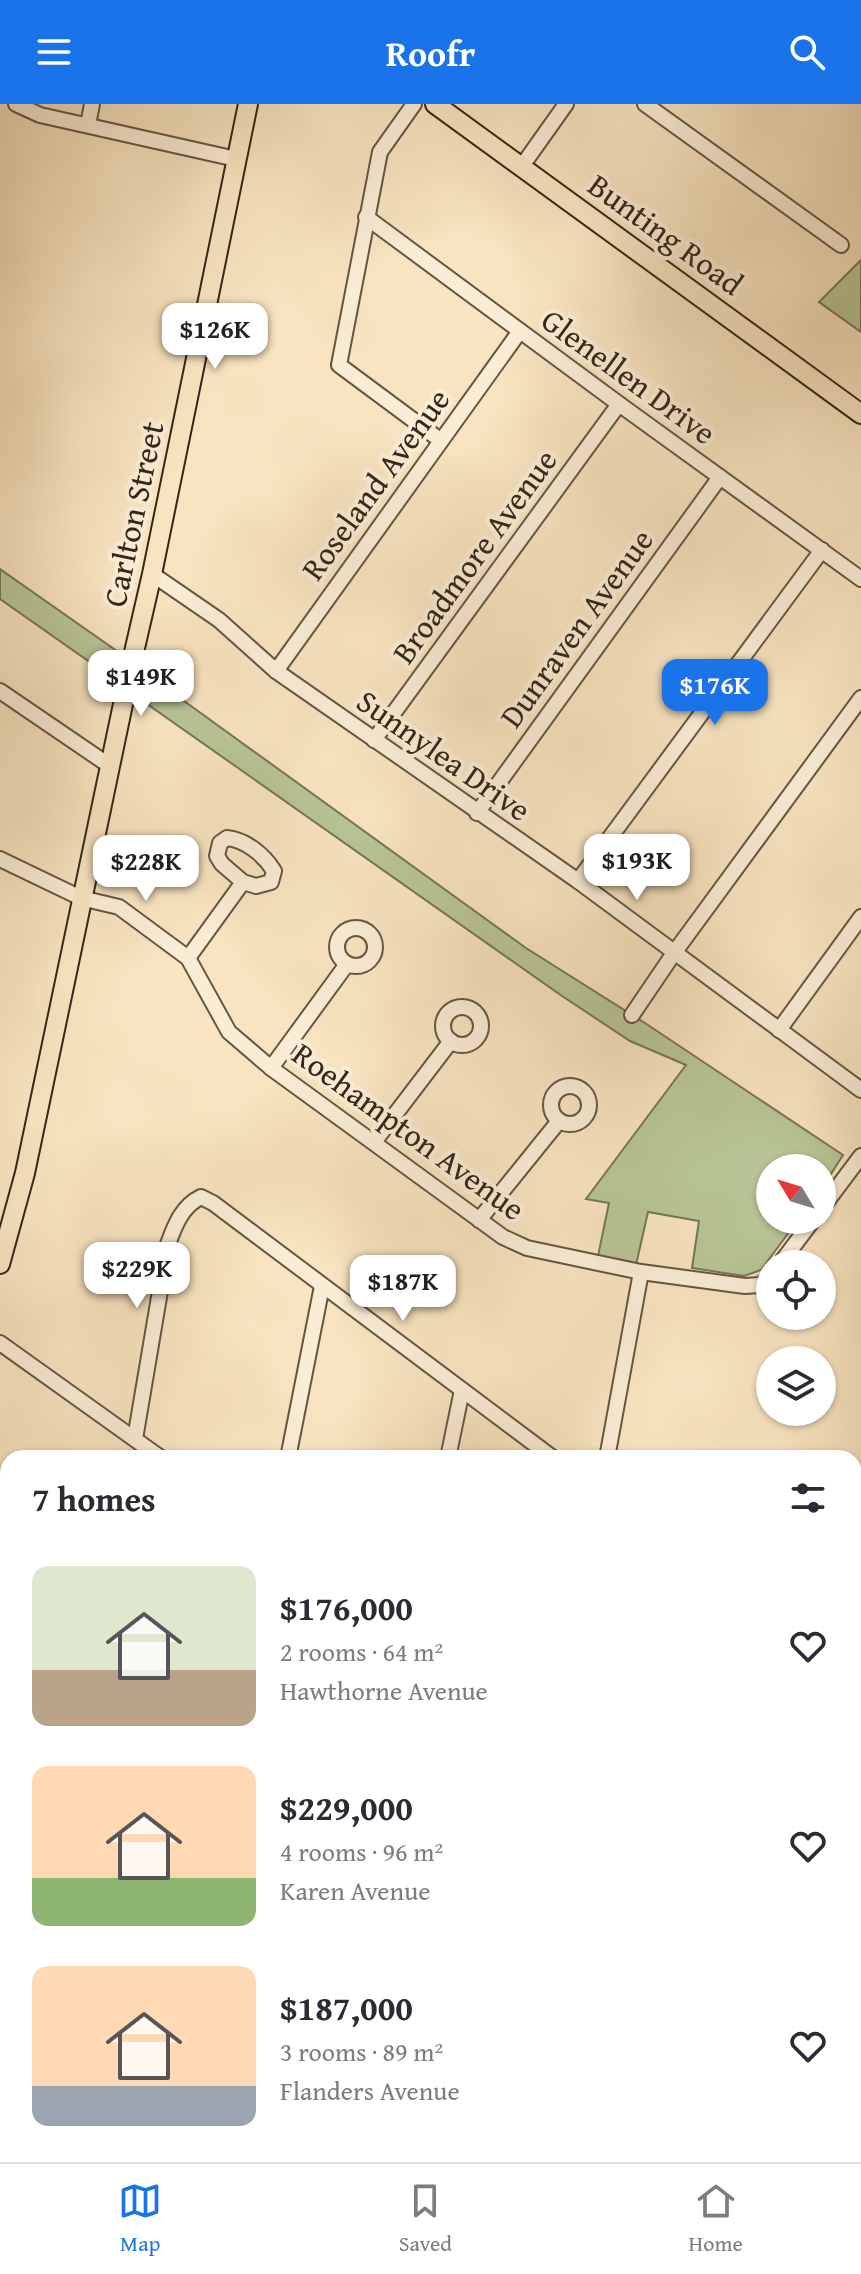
<!DOCTYPE html>
<meta charset="utf-8">
<style>
body{margin:0;font-family:"Gentium Book Plus",serif;background:#f7f7f7;color:#2b2b33;height:100vh;display:flex;flex-direction:column;font-size:30px;white-space:nowrap}
*{box-sizing:border-box;margin:0}
p{font-size:26px;color:#7c7c81}
.icon{flex:none;width:44px;height:44px;fill:none;stroke:currentColor;stroke-width:2;stroke-linecap:round;stroke-linejoin:round}
.map{position:relative;flex:1;overflow:hidden}
.drawer{position:absolute;left:0px;top:1346px;width:862px;height:712px;display:flex;flex-direction:column;background:#fff;border-radius:24px 24px 0 0;box-shadow:0 2px 6px #0004}
.drawer>*{flex:none}
.needle{width:52px;rotate:308deg}
.buttons{position:absolute;left:756px;top:1050px;display:grid;gap:16px}
.buttons a{display:grid;place-items:center;width:80px;height:80px;border-radius:50%;background:#fff;box-shadow:0 2px 6px #0004;font-size:40px}
.price{position:absolute;translate:-50% -68px;padding:0 18px;border-radius:16px;background:#fff;color:#222;font-size:26px;line-height:52px;filter:drop-shadow(0 2px 4px #0008)}
.price::after{content:'';position:absolute;left:50%;top:48px;width:24px;height:18px;margin-left:-12px;background:inherit;clip-path:polygon(0 0,100% 0,50% 100%)}
.price.active{background:#1a73e8;color:#fff}
ul{padding:0;list-style:none}
li{display:flex;align-items:center;gap:24px;height:200px;padding:0 32px}
li span{display:grid;place-items:center;flex:none;width:224px;height:160px;border-radius:16px;color:#555}
li>.icon{margin-inline-start:auto}
span .icon{width:96px;height:96px;fill:#fffc;stroke-width:1}
li b{font-size:34px}
h2{display:flex;justify-content:space-between;align-items:center;height:96px;padding:0 32px;font-size:34px}
header{display:flex;justify-content:space-between;align-items:center;height:104px;padding:0 32px;background:#1a73e8;color:#fff;font-size:36px;font-weight:700}
.dock{display:flex;justify-content:space-around;align-items:center;height:112px;border-top:2px solid #e1e1e2;background:#fff;font-size:22px;color:#7c7c81}
.dock a{display:grid;justify-items:center;gap:4px}
.dock .active{color:#1a73e8}
.map>svg:first-child{display:block}
.green{fill:#b8c596;stroke:#767657;stroke-width:2}
.lines{fill:none;stroke-linecap:round;stroke-linejoin:round}
.minor-casing{stroke:#655642;stroke-width:18}
.major-casing{stroke:#342718;stroke-width:22}
.minor{stroke:#faedd6;stroke-width:14}
.major{stroke:#f8e4c0;stroke-width:18}
.labels{text-anchor:middle;dominant-baseline:central;stroke-width:8;stroke-linejoin:round;paint-order:stroke}
.street-label{font-size:32px;fill:#342718;stroke:#faedd6}
</style>
<header><svg class="icon" aria-label="menu" viewBox="0 0 24 24"><path d="M4 6h16M4 12h16M4 18h16"/></svg>Roofr<svg class="icon" aria-label="search" viewBox="0 0 24 24"><circle cx="10" cy="10" r="6"/><path d="M15 15l6 6"/></svg></header>
<div class="map">
<svg width="861" height="2058" viewBox="0 0 861 2058">
<rect width="100%" height="100%" fill="#f8e4c0"/>
<filter id="stains"><feTurbulence type="fractalNoise" baseFrequency=".0025" numOctaves="4"/><feColorMatrix values="0 0 0 0 .2 0 0 0 0 .09 0 0 0 0 .02 0 0 0 .5 -.17"/></filter>
<radialGradient id="worn" r=".72"><stop offset=".6" stop-color="#630" stop-opacity="0"/><stop offset="1" stop-color="#630" stop-opacity=".3"/></radialGradient>
<g class="green">
<polygon points="861,156 861,228 819,198"/>
<polygon points="0,465 121,550 114,575 0,495"/>
<polygon points="144,568 526,844 648,921 843,1051 822,1084 822,1064 770,1064 770,1116 798,1116 761,1166 744,1172 692,1164 699,1117 648,1108 636,1161 598,1152 609,1099 586,1095 686,961 630,937 562,892 140,595"/>
</g>
<g class="lines">
<defs>
<g id="minor">
<polyline points="16,0 40,11 236,55"/>
<polyline points="414,0 380,48 339,261 440,336"/>
<polyline points="645,0 841,141"/>
<polyline points="88,21 92,0"/>
<polyline points="522,62 566,0"/>
<polyline points="366,113 619,300 861,475"/>
<polyline points="152,470 219,516 276,567 578,777 861,986"/>
<polyline points="276,567 520,227"/>
<polyline points="0,587 110,662"/>
<polyline points="374,636 619,300"/>
<polyline points="477,709 720,373"/>
<polyline points="0,755 81,794 119,803 188,854 229,928 271,964 503,1133 527,1144 641,1168 745,1182 760,1181 770,1173"/>
<polyline points="578,777 822,446"/>
<circle cx="356" cy="843" r="19"/>
<path d="M188,854L243,778L256,782L271,778L274,767C264,751 246,736 227,734L220,739L217,752L222,760L243,778"/>
<circle cx="462" cy="922" r="19"/>
<polyline points="632,911 674,849 861,594"/>
<polyline points="779,926 861,813"/>
<polyline points="271,964 347,860"/>
<circle cx="570" cy="1001" r="19"/>
<polyline points="374,1038 451,937"/>
<polyline points="822,1104 861,1052"/>
<polyline points="479,1116 559,1017"/>
<polyline points="780,1160 813,1116"/>
<polyline points="0,1239 161,1354"/>
<path d="M135,1335L168,1140C175,1121 182,1102 201,1093L213,1099L553,1354"/>
<polyline points="288,1354 322,1182"/>
<polyline points="448,1354 462,1286"/>
<polyline points="607,1354 641,1168"/>
<polyline points="0,1405 8,1406"/>
<polyline points="854,1554 861,1555"/>
<polyline points="0,1765 8,1770"/>
<polyline points="854,1862 861,1867"/>
<polyline points="0,1922 8,1928"/>
<polyline points="305,2050 316,2058"/>
<polyline points="485,2050 495,2058"/>
<polyline points="577,2050 588,2058"/>
<polyline points="57,2058 59,2050"/>
<polyline points="190,2058 191,2050"/>
<polyline points="555,2058 557,2050"/>
<polyline points="699,2058 704,2050"/>
</g>
<g id="major">
<polyline points="435,0 861,310"/>
<polyline points="0,1160 25,1069 132,557 152,470 248,0"/>
</g>
</defs>
<use href="#minor" class="minor-casing"/>
<use href="#major" class="major-casing"/>
<use href="#minor" class="minor"/>
<use href="#major" class="major"/>
</g>
<g class="labels">
<g class="street-label">
<text transform="translate(666 130) rotate(36)">Bunting Road</text>
<text transform="translate(629 272) rotate(36)">Glenellen Drive</text>
<text transform="translate(375 380) rotate(-54)">Roseland Avenue</text>
<text transform="translate(133 410) rotate(-78)">Carlton Street</text>
<text transform="translate(474 452) rotate(-54)">Broadmore Avenue</text>
<text transform="translate(576 524) rotate(-54)">Dunraven Avenue</text>
<text transform="translate(444 651) rotate(35)">Sunnylea Drive</text>
<text transform="translate(409 1027) rotate(36)">Roehampton Avenue</text>
</g>
</g>
<rect width="100%" height="100%" filter="url(#stains)"/>
<rect width="100%" height="100%" fill="url(#worn)"/>
</svg>
<div class="buttons">
<a><svg class="needle" viewBox="-14 -14 28 28"><path d="M0-13l5 13h-10z" fill="#e53935"/><path d="M0 13l5-13h-10z" fill="#7c7c81"/></svg></a>
<a><svg class="icon" aria-label="locate" viewBox="0 0 24 24"><circle cx="12" cy="12" r="6"/><path d="M12 2v4M12 18v4M2 12h4M18 12h4"/></svg></a>
<a><svg class="icon" aria-label="layers" viewBox="0 0 24 24"><path d="M12 4l9 5-9 5-9-5zM3 14l9 5 9-5"/></svg></a>
</div>
<b class="price" style="left:215px;top:267px">$126K</b>
<b class="price" style="left:141px;top:614px">$149K</b>
<b class="price active" style="left:715px;top:623px">$176K</b>
<b class="price" style="left:637px;top:798px">$193K</b>
<b class="price" style="left:146px;top:799px">$228K</b>
<b class="price" style="left:137px;top:1206px">$229K</b>
<b class="price" style="left:403px;top:1219px">$187K</b>
<section class="drawer">
<h2>7 homes<svg class="icon" aria-label="filters" viewBox="0 0 24 24"><path d="M4 7h16M4 17h16"/><circle cx="9" cy="7" r="2"/><circle cx="15" cy="17" r="2"/></svg></h2>
<ul>
<li><span style="background:linear-gradient(#dfe7d0 65%,#b9a48a 0)"><svg class="icon" aria-label="home" viewBox="0 0 24 24"><path d="M3 11l9-7 9 7M6 9v11h12V9"/></svg></span><div><b>$176,000</b><p>2 rooms · 64 m²</p><p>Hawthorne Avenue</p></div><svg class="icon" aria-label="heart" viewBox="0 0 24 24"><path d="M12 20l-8-8c-3-5 5-10 8-4 3-6 11-1 8 4z"/></svg></li>
<li><span style="background:linear-gradient(#ffd9b3 70%,#8fb573 0)"><svg class="icon" aria-label="home" viewBox="0 0 24 24"><path d="M3 11l9-7 9 7M6 9v11h12V9"/></svg></span><div><b>$229,000</b><p>4 rooms · 96 m²</p><p>Karen Avenue</p></div><svg class="icon" aria-label="heart" viewBox="0 0 24 24"><path d="M12 20l-8-8c-3-5 5-10 8-4 3-6 11-1 8 4z"/></svg></li>
<li><span style="background:linear-gradient(#ffd9b3 75%,#9aa5b1 0)"><svg class="icon" aria-label="home" viewBox="0 0 24 24"><path d="M3 11l9-7 9 7M6 9v11h12V9"/></svg></span><div><b>$187,000</b><p>3 rooms · 89 m²</p><p>Flanders Avenue</p></div><svg class="icon" aria-label="heart" viewBox="0 0 24 24"><path d="M12 20l-8-8c-3-5 5-10 8-4 3-6 11-1 8 4z"/></svg></li>
</ul>
</section>
</div>
<nav class="dock">
<a class="active"><svg class="icon" aria-label="map" viewBox="0 0 24 24"><path d="M3 6l6-2 6 2 6-2v14l-6 2-6-2-6 2zM9 4v14M15 6v14"/></svg>Map</a>
<a><svg class="icon" aria-label="saved" viewBox="0 0 24 24"><path d="M7 4h10v16l-5-4-5 4z"/></svg>Saved</a>
<a><svg class="icon" aria-label="home" viewBox="0 0 24 24"><path d="M3 11l9-7 9 7M6 9v11h12V9"/></svg>Home</a>
</nav>
